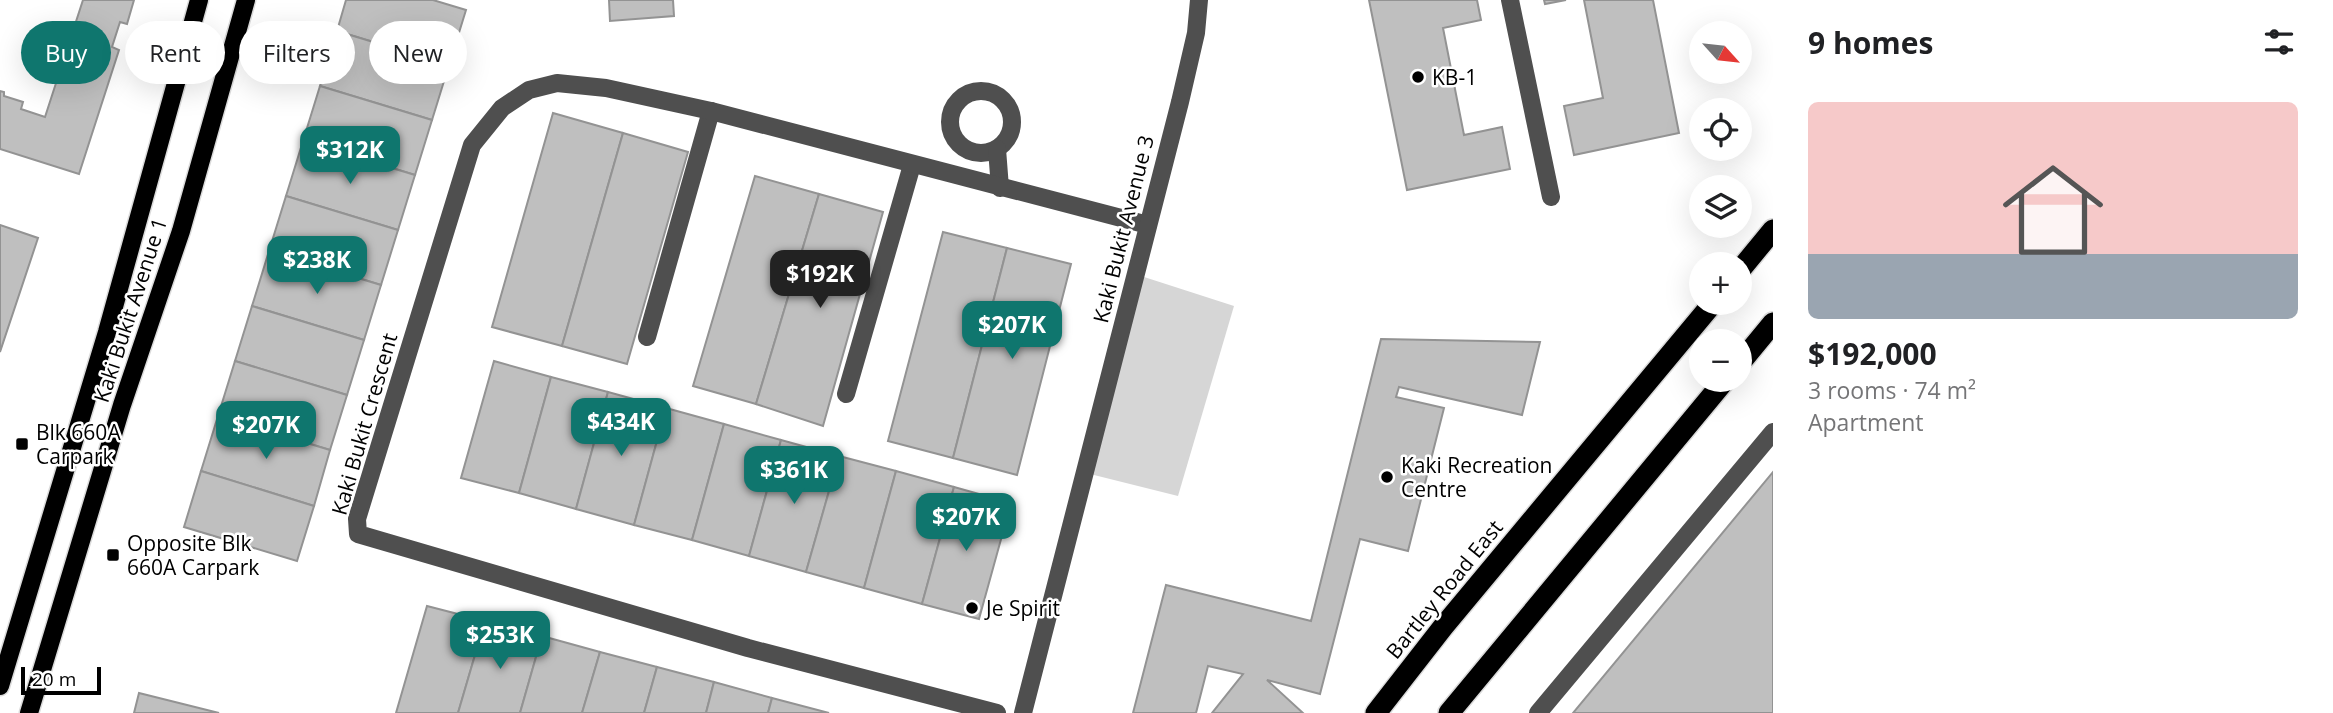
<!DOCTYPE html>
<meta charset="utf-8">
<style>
body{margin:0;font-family:"Open Sans",sans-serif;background:#f2f2f2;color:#202124;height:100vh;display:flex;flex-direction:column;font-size:26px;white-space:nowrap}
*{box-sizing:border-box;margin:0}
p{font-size:23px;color:#757577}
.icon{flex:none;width:38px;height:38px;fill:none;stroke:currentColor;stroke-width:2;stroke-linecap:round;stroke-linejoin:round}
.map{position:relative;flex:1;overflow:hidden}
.sheet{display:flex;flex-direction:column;background:#fff;width:560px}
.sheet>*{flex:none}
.guide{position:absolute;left:21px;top:21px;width:665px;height:63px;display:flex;gap:14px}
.needle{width:46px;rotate:117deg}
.fabs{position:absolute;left:1689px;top:21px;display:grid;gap:14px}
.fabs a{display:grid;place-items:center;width:63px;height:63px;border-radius:50%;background:#fff;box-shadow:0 7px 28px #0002;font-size:35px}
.scale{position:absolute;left:21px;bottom:18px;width:80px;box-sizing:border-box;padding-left:7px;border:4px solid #000;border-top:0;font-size:19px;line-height:24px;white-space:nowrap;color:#000;-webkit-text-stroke:5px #fff;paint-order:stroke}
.price{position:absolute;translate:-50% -60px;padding:0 16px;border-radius:14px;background:#0f766e;color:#fff;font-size:23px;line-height:46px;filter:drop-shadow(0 2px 4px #0008)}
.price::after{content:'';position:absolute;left:50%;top:42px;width:21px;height:16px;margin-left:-10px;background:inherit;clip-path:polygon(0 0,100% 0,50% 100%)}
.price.current{background:#222;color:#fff}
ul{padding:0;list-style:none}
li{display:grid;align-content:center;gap:14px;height:371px;padding:0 35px}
li span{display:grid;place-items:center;height:217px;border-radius:10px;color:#555}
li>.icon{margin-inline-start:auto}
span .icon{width:126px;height:126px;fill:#fffc;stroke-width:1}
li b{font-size:30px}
h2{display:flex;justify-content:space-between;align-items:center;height:84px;padding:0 35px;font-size:30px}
.chip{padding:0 24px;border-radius:32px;background:#fff;box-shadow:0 7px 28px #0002;font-size:24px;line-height:63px}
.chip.current{background:#0f766e;color:#fff}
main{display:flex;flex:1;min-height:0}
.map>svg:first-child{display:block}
.green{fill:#d6d6d6}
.building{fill:#bfbfbf;stroke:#939393;stroke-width:2}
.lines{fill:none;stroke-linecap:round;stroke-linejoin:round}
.major-casing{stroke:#dbdbdb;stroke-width:21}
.highway-casing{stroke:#dbdbdb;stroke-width:24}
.minor{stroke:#4f4f4f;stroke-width:18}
.major{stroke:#000;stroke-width:18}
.highway{stroke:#000;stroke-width:21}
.poi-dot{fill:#000;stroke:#fff;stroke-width:2.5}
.labels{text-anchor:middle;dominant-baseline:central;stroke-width:5;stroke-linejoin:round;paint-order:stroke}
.poi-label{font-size:21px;fill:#000;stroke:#fff;text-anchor:start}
.street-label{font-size:21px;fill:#000;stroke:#fff}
</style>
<main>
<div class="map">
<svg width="1773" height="713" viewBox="0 0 1773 713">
<rect width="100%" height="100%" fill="#fff"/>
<polygon class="green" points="1141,276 1234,306 1178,496 1090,474"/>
<g class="building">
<polygon points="83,0 134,0 127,24 120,22 112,47 119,50 79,174 0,149 0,91 4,92 4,96 23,102 21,109 45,117"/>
<polygon points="346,0 433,0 466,10 449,65 337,31"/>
<polygon points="609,0 673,0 674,16 610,21"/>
<polygon points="1369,0 1477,0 1481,20 1443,28 1464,135 1502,127 1510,169 1407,190"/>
<polygon points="1544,0 1566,0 1545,4"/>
<polygon points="1584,0 1653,0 1679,133 1574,155 1564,106 1603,98"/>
<polygon points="337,31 449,65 432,120 320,86"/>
<polygon points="320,86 432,120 415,175 303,141"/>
<polygon points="553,113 623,133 562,346 492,327"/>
<polygon points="623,133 688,152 627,364 562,346"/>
<polygon points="303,141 415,175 398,230 286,196"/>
<polygon points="755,176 819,194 756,404 693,386"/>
<polygon points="819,194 883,212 823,426 756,404"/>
<polygon points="286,196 398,230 381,285 269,251"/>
<polygon points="0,225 38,238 0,352"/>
<polygon points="943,232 1007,248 953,458 888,441"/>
<polygon points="1007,248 1071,264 1017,475 953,458"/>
<polygon points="269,251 381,285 364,340 252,306"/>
<polygon points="252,306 364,340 347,395 235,361"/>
<polygon points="1381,339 1540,342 1522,415 1399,387 1396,397 1444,408 1408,551 1360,539 1320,694 1267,680 1303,713 1212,713 1243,674 1208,666 1196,713 1133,713 1166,585 1311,621"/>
<polygon points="235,361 347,395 330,450 218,416"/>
<polygon points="494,361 551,377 519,493 461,478"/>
<polygon points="551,377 608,392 576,509 519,493"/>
<polygon points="608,392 666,408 634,525 576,509"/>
<polygon points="666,408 724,424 692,540 634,525"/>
<polygon points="218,416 330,450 314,506 201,471"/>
<polygon points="724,424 781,440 749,556 692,540"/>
<polygon points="781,440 839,456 806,572 749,556"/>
<polygon points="839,456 896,471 864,588 806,572"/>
<polygon points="201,471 314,506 297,561 184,527"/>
<polygon points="896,471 954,487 922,604 864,588"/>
<polygon points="1773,472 1773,713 1573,713"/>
<polygon points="954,487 1011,503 979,619 922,604"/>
<polygon points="427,606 485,621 458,713 396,713"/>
<polygon points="485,621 542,636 520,713 458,713"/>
<polygon points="542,636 600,652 582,713 520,713"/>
<polygon points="600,652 657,667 644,713 582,713"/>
<polygon points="657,667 714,682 706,713 644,713"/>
<polygon points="714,682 772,698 768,713 706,713"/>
<polygon points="139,693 219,713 134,713"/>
<polygon points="772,698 829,713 768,713"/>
</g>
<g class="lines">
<defs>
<g id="major">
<polyline points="0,686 107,332 199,0"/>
<polyline points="29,713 122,405 181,231 246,0"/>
</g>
<g id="highway">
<polyline points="1740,270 1773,230"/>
<polyline points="1740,363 1773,323"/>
<polyline points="1376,713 1443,627 1713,303"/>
<polyline points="1449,713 1725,380"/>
</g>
</defs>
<use href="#major" class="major-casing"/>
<use href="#highway" class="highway-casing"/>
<g class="minor">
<polyline points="1510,0 1551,197"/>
<circle cx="981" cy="122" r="31"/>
<polyline points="997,149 1000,188"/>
<polyline points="647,337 711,111"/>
<polyline points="846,394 912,165"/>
<polyline points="997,713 748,648 358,534 357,519 472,145 502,108 529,90 557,83 606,88 711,111 1148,225"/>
<polyline points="1023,713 1180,102 1196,33 1199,0"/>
<polyline points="1538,713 1773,432"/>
</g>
<use href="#major" class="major"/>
<use href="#highway" class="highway"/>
</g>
<g class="poi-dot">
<circle cx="1418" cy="77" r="7"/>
<rect x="15" y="437" width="14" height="14" rx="3.5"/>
<circle cx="1387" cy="477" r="7"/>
<rect x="106" y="548" width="14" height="14" rx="3.5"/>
<circle cx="972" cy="608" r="7"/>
</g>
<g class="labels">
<g class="poi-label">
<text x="1432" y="77">KB-1</text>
<text x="36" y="432">Blk 660A<tspan x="36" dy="24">Carpark</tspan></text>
<text x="1401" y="465">Kaki Recreation<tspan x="1401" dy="24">Centre</tspan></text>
<text x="127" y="543">Opposite Blk<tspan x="127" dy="24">660A Carpark</tspan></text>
<text x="986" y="608">Je Spirit</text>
</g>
<g class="street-label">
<text transform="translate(1123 229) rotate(-76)">Kaki Bukit Avenue 3</text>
<text transform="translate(130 310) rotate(-72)">Kaki Bukit Avenue 1</text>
<text transform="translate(364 424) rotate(-74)">Kaki Bukit Crescent</text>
<text transform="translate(1444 589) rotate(-51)">Bartley Road East</text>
</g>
</g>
</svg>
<div class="fabs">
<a><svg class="needle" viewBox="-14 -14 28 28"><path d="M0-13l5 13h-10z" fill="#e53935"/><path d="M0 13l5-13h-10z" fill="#757577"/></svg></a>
<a><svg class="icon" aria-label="locate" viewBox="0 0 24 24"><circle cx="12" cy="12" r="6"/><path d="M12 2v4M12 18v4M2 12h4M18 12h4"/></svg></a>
<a><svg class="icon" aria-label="layers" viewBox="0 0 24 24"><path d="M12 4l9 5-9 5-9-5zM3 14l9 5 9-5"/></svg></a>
<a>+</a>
<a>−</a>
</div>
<div class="scale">20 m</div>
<b class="price" style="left:350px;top:186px">$312K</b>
<b class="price" style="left:317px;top:296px">$238K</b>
<b class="price current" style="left:820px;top:310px">$192K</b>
<b class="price" style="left:1012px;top:361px">$207K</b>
<b class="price" style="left:621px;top:458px">$434K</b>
<b class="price" style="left:266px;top:461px">$207K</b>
<b class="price" style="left:794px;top:506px">$361K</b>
<b class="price" style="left:966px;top:553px">$207K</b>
<b class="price" style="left:500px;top:671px">$253K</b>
<div class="guide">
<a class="chip current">Buy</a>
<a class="chip">Rent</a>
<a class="chip">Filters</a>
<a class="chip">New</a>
</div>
</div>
<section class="sheet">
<h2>9 homes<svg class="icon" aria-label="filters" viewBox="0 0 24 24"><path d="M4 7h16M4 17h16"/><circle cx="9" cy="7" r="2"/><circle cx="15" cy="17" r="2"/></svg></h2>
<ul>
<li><span style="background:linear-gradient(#f6c9c9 70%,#9aa5b1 0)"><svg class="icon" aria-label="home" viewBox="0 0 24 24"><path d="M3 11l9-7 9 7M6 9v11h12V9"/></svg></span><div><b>$192,000</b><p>3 rooms · 74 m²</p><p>Apartment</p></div></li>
</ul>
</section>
</main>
